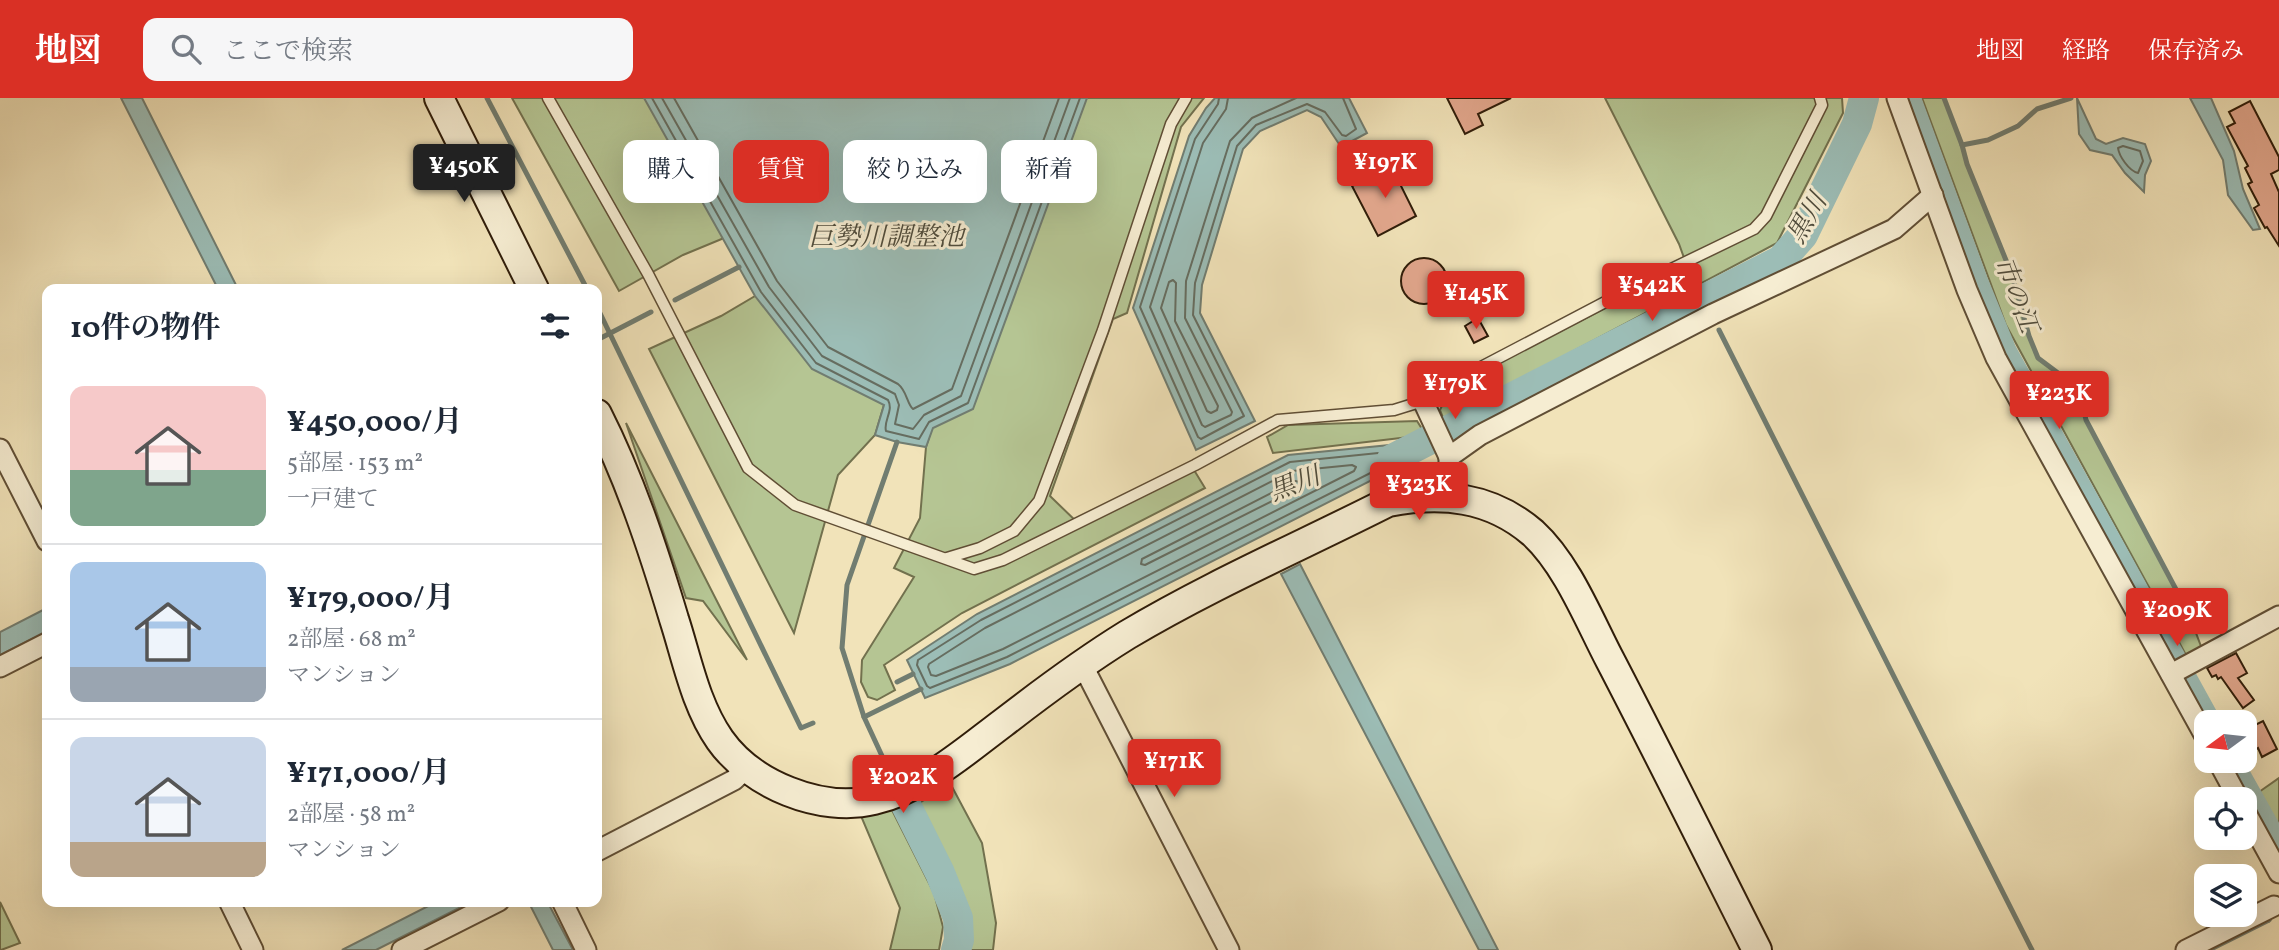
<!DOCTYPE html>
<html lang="ja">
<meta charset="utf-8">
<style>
body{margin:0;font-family:Vollkorn,"Noto Serif JP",serif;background:#f6f6f7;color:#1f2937;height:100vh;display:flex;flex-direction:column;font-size:26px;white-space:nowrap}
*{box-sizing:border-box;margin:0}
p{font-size:23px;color:#747a83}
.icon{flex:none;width:38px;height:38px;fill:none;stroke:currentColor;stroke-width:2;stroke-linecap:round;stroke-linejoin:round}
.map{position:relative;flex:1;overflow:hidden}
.sheet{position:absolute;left:42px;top:186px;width:560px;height:623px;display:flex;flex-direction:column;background:#fff;border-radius:14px;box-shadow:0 7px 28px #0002}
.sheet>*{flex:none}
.guide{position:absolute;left:623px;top:42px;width:665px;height:63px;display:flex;gap:14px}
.needle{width:46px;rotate:255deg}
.tools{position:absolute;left:2194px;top:612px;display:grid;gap:14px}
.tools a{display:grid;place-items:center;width:63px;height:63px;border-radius:14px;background:#fff;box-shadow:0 7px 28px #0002;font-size:35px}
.price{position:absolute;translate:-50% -60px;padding:0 16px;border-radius:7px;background:#d93025;color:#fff;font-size:23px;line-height:46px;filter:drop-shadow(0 2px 4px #0008)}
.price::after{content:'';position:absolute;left:50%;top:42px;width:21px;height:16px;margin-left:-10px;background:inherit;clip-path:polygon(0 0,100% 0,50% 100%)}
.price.current{background:#222;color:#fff}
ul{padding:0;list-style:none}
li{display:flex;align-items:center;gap:21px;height:175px;padding:0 28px}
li+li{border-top:2px solid #e0e1e3}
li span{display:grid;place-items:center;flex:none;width:196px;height:140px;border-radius:14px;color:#555}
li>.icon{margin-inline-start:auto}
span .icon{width:84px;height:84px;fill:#fffc;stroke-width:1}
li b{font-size:30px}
h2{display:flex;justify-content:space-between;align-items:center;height:84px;padding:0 28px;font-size:30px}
.tag{padding:0 24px;border-radius:14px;background:#fff;box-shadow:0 7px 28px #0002;font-size:24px;line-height:63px}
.tag.current{background:#d93025;color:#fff}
header{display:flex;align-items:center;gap:42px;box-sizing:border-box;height:98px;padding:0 35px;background:#d93025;color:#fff}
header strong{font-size:33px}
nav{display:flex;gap:38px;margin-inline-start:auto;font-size:24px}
.search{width:490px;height:63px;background:#f6f6f7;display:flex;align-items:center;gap:18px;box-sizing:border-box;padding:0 24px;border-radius:14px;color:#747a83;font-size:26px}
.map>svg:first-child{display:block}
.green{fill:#b5c593;stroke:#72714e;stroke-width:2}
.water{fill:#9cbdb6;stroke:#717d71;stroke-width:2}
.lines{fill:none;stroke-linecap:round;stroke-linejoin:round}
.shore{stroke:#666d60;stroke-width:2}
.stream{stroke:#717d71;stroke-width:5}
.canal{stroke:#9cbdb6;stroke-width:18}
.river{stroke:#9cbdb6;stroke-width:30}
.building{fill:#e2a78d;stroke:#301d09;stroke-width:2}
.lane-casing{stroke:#604e35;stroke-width:13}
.street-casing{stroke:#604e35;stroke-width:23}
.secondary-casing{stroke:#301d09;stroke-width:32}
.lane{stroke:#f6edd2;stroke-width:10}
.street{stroke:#f6edd2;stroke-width:19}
.secondary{stroke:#f6edd2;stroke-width:28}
.labels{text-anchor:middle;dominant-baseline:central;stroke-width:6;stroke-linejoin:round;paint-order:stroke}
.water-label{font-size:26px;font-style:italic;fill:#504d3d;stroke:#f6edd2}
</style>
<header>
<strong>地図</strong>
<div class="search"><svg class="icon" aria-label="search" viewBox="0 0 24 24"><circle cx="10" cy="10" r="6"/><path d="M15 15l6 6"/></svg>ここで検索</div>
<nav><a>地図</a><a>経路</a><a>保存済み</a></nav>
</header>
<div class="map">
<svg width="2279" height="852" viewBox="0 0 2279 852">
<rect width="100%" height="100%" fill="#f1e3b9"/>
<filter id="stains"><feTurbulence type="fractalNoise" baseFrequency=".00286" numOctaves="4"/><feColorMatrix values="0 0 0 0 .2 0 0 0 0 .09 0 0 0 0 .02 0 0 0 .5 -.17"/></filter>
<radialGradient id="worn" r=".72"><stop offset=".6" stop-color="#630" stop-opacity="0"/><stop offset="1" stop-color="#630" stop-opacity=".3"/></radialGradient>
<g class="green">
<polygon points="512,0 978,0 776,128 724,140 683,157 619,193"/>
<polygon points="1018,0 1204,0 1181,29 1127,215 1113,221 1050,398 1081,428 1194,372 1205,390 962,515 884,567 895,592 877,602 868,599 861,584 862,562 914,479 894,470 920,420 926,349 932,330 884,307 875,337 838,377 794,535 649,251 721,218 755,198 800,153"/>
<polygon points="1605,0 1842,0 1843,15 1777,145 1444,322 1440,312 1450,290 1687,168 1679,146"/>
<polygon points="1922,0 1944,0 1962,47 1967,66 2012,177 2029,238 2038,259 2058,275 2082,305 2086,322 2188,514 2202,551 2186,557 2006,227"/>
<polygon points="1417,323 1422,331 1409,339 1273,355 1267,339 1288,327"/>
<polygon points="626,325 747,562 703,503 686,500"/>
<polygon points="2279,680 2279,730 2259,694"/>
<polygon points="950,685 982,745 996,825 993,852 962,852 965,828 958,793 918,706"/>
<polygon points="892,712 934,795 943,829 939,852 890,852 900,810 861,718"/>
<polygon points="0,804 20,845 1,852 0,852"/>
</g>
<g class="water">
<polygon points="121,0 142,0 238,191 218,191"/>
<polygon points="644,0 1087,0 973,311 933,330 926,349 897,344 875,337 884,307 812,271 755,198"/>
<polygon points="1215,0 1349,0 1367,35 1341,49 1321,19 1307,12 1260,33 1243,51 1202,187 1200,215 1255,323 1196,352 1133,210 1189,38 1206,10"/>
<polygon points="2077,0 2096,41 2106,46 2123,40 2145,46 2151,63 2145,77 2144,94 2125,75 2112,57 2090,52 2079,36"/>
<polygon points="2190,0 2211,0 2234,53 2243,91 2260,131 2253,132 2228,97 2223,62"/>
<polygon points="1422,339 1433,351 1010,566 925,600 907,562 977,516 1288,357 1410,345"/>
<polygon points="1300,466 1498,852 1479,852 1281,476"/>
<polygon points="47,510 47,533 0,557 0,534"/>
<polygon points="438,803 473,803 376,852 342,852"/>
<polygon points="528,803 547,803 573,852 553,852"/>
</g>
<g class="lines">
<g class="shore">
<path d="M652,0L761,194L816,265L888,302C894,313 883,323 886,333L919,341L929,324L968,305L1080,0"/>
<polyline points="662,0 769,189 822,258 895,296 899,307 895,326 913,331 924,317 961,298 1070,0"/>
<path d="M674,0L777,183L828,249L898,286C907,293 907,306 913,311L952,291L1059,0"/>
<polyline points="1219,0 1218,6 1195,41 1140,209 1198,339 1201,341 1244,318 1193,217 1195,185 1237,48 1256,27 1307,6 1325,14 1342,37 1346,38 1356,31 1343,0"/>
<polyline points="1228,0 1226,11 1203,45 1150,209 1202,327 1205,329 1231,317 1232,314 1185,220 1186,183 1230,43 1252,20 1296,0"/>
<path d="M2123,48L2140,53L2143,63L2138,75C2129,73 2119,58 2118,50Z"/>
<polygon points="1173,182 1176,185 1175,223 1218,308 1217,312 1211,315 1207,313 1161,210 1169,184"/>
<polygon points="1398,353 1402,356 1400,360 1007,559 930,590 927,588 917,567 918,562 981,522 1290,364"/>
<polygon points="1352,367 1356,369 1354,373 1003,551 936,578 931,577 928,569 929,566 985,530 1292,373"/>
<polygon points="1295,383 1300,384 1300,389 1145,467 1141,466 1142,461"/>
</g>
<g class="stream">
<polyline points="487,0 587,191"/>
<polyline points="1944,0 1962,47 1967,66 2012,177 2029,238 2038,260 2058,275 2082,305 2086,322 2188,514"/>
<polyline points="1962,47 1988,42 2018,28 2037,11 2071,0"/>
<polyline points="675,202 739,169"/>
<polyline points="597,209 801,630 813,625"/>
<polyline points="1719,232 2032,852"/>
<polyline points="597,242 651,214"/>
<polyline points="897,584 913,576"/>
<polyline points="864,619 842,550 847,487 897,344"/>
<polyline points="889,673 864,619 921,591"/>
<polyline points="2209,852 2269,822"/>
</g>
<g class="canal">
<polyline points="1912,0 1980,185 2007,251 2213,625"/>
<polyline points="2234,663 2279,743"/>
</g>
<g class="river">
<polyline points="1392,361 1781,162 1803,137 1857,26 1864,0"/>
<polyline points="889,673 940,775 958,820 959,842 956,852"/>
</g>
</g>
<g class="building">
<polygon points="1447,0 1511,0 1478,16 1483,27 1465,36"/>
<polygon points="2250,3 2279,59 2279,72 2271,76 2279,94 2279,148 2267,129 2265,130 2254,110 2259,107 2248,86 2252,84 2245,70 2248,68 2227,29 2235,25 2229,14"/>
<polygon points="1396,66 1405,83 1400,86 1416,118 1378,138 1352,88"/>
<circle cx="1424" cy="183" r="23"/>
<polygon points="1478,220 1488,238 1474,245 1465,228"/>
<polygon points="2236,555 2247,575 2238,580 2254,602 2243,610 2221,579 2218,581 2216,577 2212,579 2207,570"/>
<polygon points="2263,623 2277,651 2262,659 2258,650 2255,652 2245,632"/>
</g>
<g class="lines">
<defs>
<g id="lane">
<polyline points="548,0 648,176 748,370 795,407 974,471 1003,462 1195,367 1278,322 1394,312 1423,303 1443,289 1630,191 1754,131 1766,118 1822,7 1820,0"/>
<polyline points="947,460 980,450 1014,433 1039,403 1103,232 1171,26 1186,0"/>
</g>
<g id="street">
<polyline points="1897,0 1967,192 1996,260 2207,642"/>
<polyline points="1423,303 1449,359"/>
<polyline points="0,351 47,443"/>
<polyline points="1449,398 1449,359 1480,337 1713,216 1894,131 1933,97"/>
<polyline points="1083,568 1229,852"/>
<polyline points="0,569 47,545"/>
<polyline points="2171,576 2279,518"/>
<polyline points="2218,663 2239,702"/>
<polyline points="2245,713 2279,775"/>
<polyline points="597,753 734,682 747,670"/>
<polyline points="229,803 253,852"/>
<polyline points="562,803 586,852"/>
<polyline points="402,852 499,803"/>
<polyline points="2186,852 2274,808"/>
</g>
<g id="secondary">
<polyline points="439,0 534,191"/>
<path d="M597,316C630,381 653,451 674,521C687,561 695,606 720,642C751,686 820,715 874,702C924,690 963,655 1003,625C1043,594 1085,563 1127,537C1211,487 1301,448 1388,404C1441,394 1490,398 1533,435C1567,466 1589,522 1610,562C1660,658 1708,755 1757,852"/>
</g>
</defs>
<use href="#lane" class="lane-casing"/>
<use href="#street" class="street-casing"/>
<use href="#secondary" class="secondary-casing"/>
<use href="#lane" class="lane"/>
<use href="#street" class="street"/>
<use href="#secondary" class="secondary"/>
</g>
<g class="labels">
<g class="water-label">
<text transform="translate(1808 121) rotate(-60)">黒川</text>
<text x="886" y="140">巨勢川調整池</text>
<text transform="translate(2015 197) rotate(69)">市の江</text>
<text transform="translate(1295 387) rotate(-21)">黒川</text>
</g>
</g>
<rect width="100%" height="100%" filter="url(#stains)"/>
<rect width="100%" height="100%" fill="url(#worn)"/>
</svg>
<div class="tools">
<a><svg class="needle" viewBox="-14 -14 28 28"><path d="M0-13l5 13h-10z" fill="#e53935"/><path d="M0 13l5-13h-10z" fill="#747a83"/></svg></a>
<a><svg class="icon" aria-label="locate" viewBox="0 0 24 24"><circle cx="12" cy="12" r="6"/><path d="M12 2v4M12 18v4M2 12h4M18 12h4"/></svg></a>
<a><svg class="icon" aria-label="layers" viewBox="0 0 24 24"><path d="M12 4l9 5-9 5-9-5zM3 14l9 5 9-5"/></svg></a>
</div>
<b class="price" style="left:1385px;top:102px">¥197K</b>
<b class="price current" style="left:464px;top:106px">¥450K</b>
<b class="price" style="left:1652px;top:225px">¥542K</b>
<b class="price" style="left:1476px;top:233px">¥145K</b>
<b class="price" style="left:1455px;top:323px">¥179K</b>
<b class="price" style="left:2059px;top:333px">¥223K</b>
<b class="price" style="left:1419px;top:424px">¥323K</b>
<b class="price" style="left:2177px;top:550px">¥209K</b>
<b class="price" style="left:1174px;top:701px">¥171K</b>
<b class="price" style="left:903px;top:717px">¥202K</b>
<div class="guide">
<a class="tag">購入</a>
<a class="tag current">賃貸</a>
<a class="tag">絞り込み</a>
<a class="tag">新着</a>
</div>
<section class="sheet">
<h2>10件の物件<svg class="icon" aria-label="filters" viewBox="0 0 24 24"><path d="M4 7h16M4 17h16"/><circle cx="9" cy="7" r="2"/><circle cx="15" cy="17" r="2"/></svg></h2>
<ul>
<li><span style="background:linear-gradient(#f6c9c9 60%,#7fa58c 0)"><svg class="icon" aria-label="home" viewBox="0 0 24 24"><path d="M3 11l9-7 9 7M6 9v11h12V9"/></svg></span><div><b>¥450,000/月</b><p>5部屋 · 153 m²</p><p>一戸建て</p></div></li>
<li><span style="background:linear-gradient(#a9c7e8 75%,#9aa5b1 0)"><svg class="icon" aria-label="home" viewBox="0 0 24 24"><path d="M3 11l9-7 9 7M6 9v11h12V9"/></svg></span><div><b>¥179,000/月</b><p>2部屋 · 68 m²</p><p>マンション</p></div></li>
<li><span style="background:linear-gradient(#c9d6e8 75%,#b9a48a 0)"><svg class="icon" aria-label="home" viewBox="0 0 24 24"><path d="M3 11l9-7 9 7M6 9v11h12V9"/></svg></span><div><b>¥171,000/月</b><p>2部屋 · 58 m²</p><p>マンション</p></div></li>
</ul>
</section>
</div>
